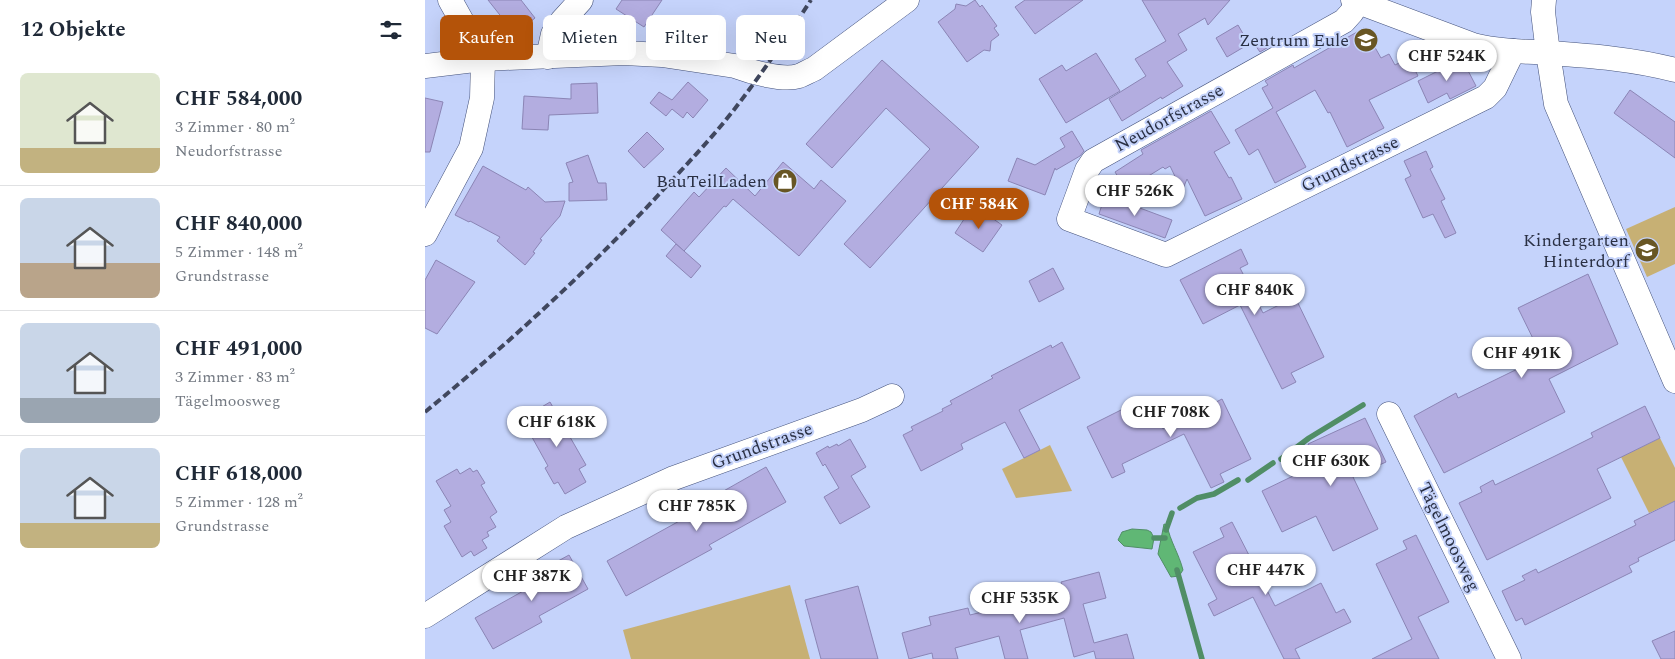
<!DOCTYPE html>
<html lang="de">
<meta charset="utf-8">
<style>
body{margin:0;font-family:Spectral,serif;background:#f6f6f7;color:#1f2937;height:100vh;display:flex;flex-direction:column;font-size:19px;white-space:nowrap}
*{box-sizing:border-box;margin:0}
p{font-size:16px;color:#747a83}
.icon{flex:none;width:28px;height:28px;fill:none;stroke:currentColor;stroke-width:2;stroke-linecap:round;stroke-linejoin:round}
.map{position:relative;flex:1;overflow:hidden}
.details{display:flex;flex-direction:column;background:#fff;width:425px}
.details>*{flex:none}
.banner{position:absolute;left:15px;top:15px;width:475px;height:45px;display:flex;gap:10px}
.price{position:absolute;translate:-50% -42px;padding:0 11px;border-radius:18px;background:#fff;color:#222;font-size:16px;line-height:32px;filter:drop-shadow(0 1px 2px #0008)}
.price::after{content:'';position:absolute;left:50%;top:30px;width:15px;height:11px;margin-left:-8px;background:inherit;clip-path:polygon(0 0,100% 0,50% 100%)}
.price.selected{background:#b45309;color:#fff}
ul{padding:0;list-style:none}
li{display:flex;align-items:center;gap:15px;height:125px;padding:0 20px}
li+li{border-top:1px solid #e0e1e3}
li span{display:grid;place-items:center;flex:none;width:140px;height:100px;border-radius:8px;color:#555}
li>.icon{margin-inline-start:auto}
span .icon{width:60px;height:60px;fill:#fffc;stroke-width:1}
li b{font-size:21px}
h2{display:flex;justify-content:space-between;align-items:center;height:60px;padding:0 20px;font-size:21px}
.tag{padding:0 18px;border-radius:8px;background:#fff;box-shadow:0 5px 20px #0002;font-size:18px;line-height:45px}
.tag.selected{background:#b45309;color:#fff}
main{display:flex;flex:1;min-height:0}
.map>svg:first-child{display:block}
.green{fill:#c7b074}
.water{fill:#60b775;stroke:#508e66}
.lines{fill:none;stroke-linecap:round;stroke-linejoin:round}
.stream{stroke:#508e66;stroke-width:5.5}
.building{fill:#b3ade0;stroke:#8b85b5}
.minor-casing{stroke:#44527c;stroke-width:25}
.minor{stroke:#fff;stroke-width:24}
.rail{stroke:#40475e;stroke-width:4;stroke-dasharray:8 4;stroke-linecap:butt}
.labels{text-anchor:middle;dominant-baseline:central;stroke-width:4;stroke-linejoin:round;paint-order:stroke}
.poi-label{font-size:18px;fill:#2a3044;stroke:#c5d3fb;text-anchor:end}
.street-label{font-size:18px;fill:#2a3044;stroke:#c5d3fb}
</style>
<main>
<section class="details">
<h2>12 Objekte<svg class="icon" aria-label="filters" viewBox="0 0 24 24"><path d="M4 7h16M4 17h16"/><circle cx="9" cy="7" r="2"/><circle cx="15" cy="17" r="2"/></svg></h2>
<ul>
<li><span style="background:linear-gradient(#dfe7d0 75%,#c2b280 0)"><svg class="icon" aria-label="home" viewBox="0 0 24 24"><path d="M3 11l9-7 9 7M6 9v11h12V9"/></svg></span><div><b>CHF 584,000</b><p>3 Zimmer · 80 m²</p><p>Neudorfstrasse</p></div></li>
<li><span style="background:linear-gradient(#c9d6e8 65%,#b9a48a 0)"><svg class="icon" aria-label="home" viewBox="0 0 24 24"><path d="M3 11l9-7 9 7M6 9v11h12V9"/></svg></span><div><b>CHF 840,000</b><p>5 Zimmer · 148 m²</p><p>Grundstrasse</p></div></li>
<li><span style="background:linear-gradient(#c9d6e8 75%,#9aa5b1 0)"><svg class="icon" aria-label="home" viewBox="0 0 24 24"><path d="M3 11l9-7 9 7M6 9v11h12V9"/></svg></span><div><b>CHF 491,000</b><p>3 Zimmer · 83 m²</p><p>Tägelmoosweg</p></div></li>
<li><span style="background:linear-gradient(#c9d6e8 75%,#c2b280 0)"><svg class="icon" aria-label="home" viewBox="0 0 24 24"><path d="M3 11l9-7 9 7M6 9v11h12V9"/></svg></span><div><b>CHF 618,000</b><p>5 Zimmer · 128 m²</p><p>Grundstrasse</p></div></li>
</ul>
</section>
<div class="map">
<svg width="1250" height="659" viewBox="0 0 1250 659">
<rect width="100%" height="100%" fill="#c5d3fb"/>
<g class="green">
<polygon points="1250,207 1250,264 1222,277 1201,229"/>
<polygon points="1235,438 1250,468 1250,501 1224,513 1196,457"/>
<polygon points="625,445 647,491 591,498 577,469"/>
<polygon points="365,585 385,659 206,659 198,630"/>
</g>
<g class="water">
<path d="M739,524L742,525C745,541 754,554 758,570L754,576L746,577L733,554Z"/>
<polygon points="707,529 722,530 726,532 729,538 727,549 699,546 693,540 697,532"/>
</g>
<g class="lines">
<g class="stream">
<polyline points="856,459 884,438 938,405"/>
<polyline points="823,480 848,463"/>
<polyline points="755,508 772,498 789,494 813,480"/>
<polyline points="741,530 747,513"/>
<polyline points="729,538 740,538"/>
<polyline points="752,570 777,659"/>
</g>
</g>
<g class="building">
<polygon points="63,0 96,0 110,18 90,34"/>
<polygon points="197,0 237,0 219,27 191,9"/>
<polygon points="550,0 555,7 557,5 572,26 569,28 574,35 566,41 565,51 559,50 542,62 513,22 530,9 531,4 541,6"/>
<polygon points="600,0 658,0 610,34 590,7"/>
<polygon points="717,0 805,0 783,25 780,18 753,34 762,50 742,62 758,86 737,99 736,97 697,121 684,99 721,76 710,59 741,41"/>
<polygon points="813,25 824,44 802,57 791,38"/>
<polygon points="939,28 956,58 964,54 970,65 984,58 993,76 944,100 959,128 922,147 905,112 903,113 890,90 851,112 881,167 850,183 833,149 824,155 810,130 848,108 837,88 843,85 840,81 868,65 869,68"/>
<polygon points="842,37 847,45 835,52 830,45"/>
<polygon points="671,53 695,91 641,123 614,79 637,65 641,71"/>
<polygon points="1037,59 1051,86 1025,99 1022,93 1003,103 993,81"/>
<polygon points="457,60 554,147 445,268 419,244 505,149 461,108 407,168 381,144"/>
<polygon points="263,82 283,100 268,118 262,112 258,118 247,109 241,116 225,103 234,92 247,100"/>
<polygon points="172,83 173,113 124,115 123,130 97,129 99,96 146,99 146,84"/>
<polygon points="1205,90 1250,122 1250,158 1189,113"/>
<polygon points="0,98 18,102 5,152 0,152"/>
<polygon points="786,111 805,143 789,152 804,178 806,177 817,199 780,216 762,179 757,191 745,166 740,169 738,167 701,190 690,172 718,154 716,150"/>
<polygon points="647,131 659,151 655,156 631,170 630,168 620,195 583,181 592,158 610,165 640,147 635,138"/>
<polygon points="222,132 239,149 219,168 203,151"/>
<polygon points="1001,151 1008,167 1005,169 1020,199 1016,201 1031,233 1020,238 1008,214 998,218 980,179 986,176 979,161"/>
<polygon points="163,155 173,183 181,183 182,200 144,201 144,183 148,182 141,163"/>
<polygon points="358,162 389,189 396,180 421,201 374,256 308,199 301,207 299,206 259,251 236,230 269,192 274,197 301,168 330,196"/>
<polygon points="58,166 101,190 103,187 120,202 140,201 135,216 115,239 117,240 108,252 110,253 100,265 72,241 75,237 45,221 44,222 30,215"/>
<polygon points="680,195 747,220 740,238 674,214"/>
<polygon points="557,211 577,225 558,252 530,233 543,213 551,219"/>
<polygon points="251,244 276,266 266,278 241,256"/>
<polygon points="816,249 823,264 815,268 838,313 870,297 899,357 866,373 871,382 857,389 815,305 778,324 755,280"/>
<polygon points="11,260 50,282 12,334 0,328 0,280"/>
<polygon points="628,268 639,289 614,302 604,281"/>
<polygon points="1163,274 1193,344 1124,379 1140,412 1019,473 989,416 1031,393 1033,398 1117,357 1093,308"/>
<polygon points="637,342 655,378 594,410 615,450 599,458 580,422 536,444 538,449 496,471 478,435 488,430 486,427 518,411 517,409 527,404 525,401 568,378 566,376 626,345 627,348"/>
<polygon points="722,397 738,429 797,399 826,459 795,474 799,482 786,488 759,434 697,464 700,472 687,478 662,427"/>
<polygon points="125,402 161,465 154,469 161,482 140,494 133,482 129,484 120,468 123,466 103,430 107,428 100,417"/>
<polygon points="1220,406 1235,438 1172,469 1186,498 1062,560 1034,503 1057,492 1055,487 1068,480 1070,485 1130,456 1168,437 1166,433"/>
<polygon points="940,418 961,462 928,477 953,529 908,551 891,516 857,532 837,491 893,464 883,444"/>
<polygon points="425,439 441,467 426,476 445,507 415,524 399,497 414,488 400,464 398,466 391,453 403,446 404,448 412,444 413,446"/>
<polygon points="341,467 361,502 284,545 287,549 201,596 182,561 267,514 265,510"/>
<polygon points="45,468 48,472 52,470 60,483 56,485 72,512 65,517 71,527 62,532 64,536 57,540 62,548 49,556 46,551 37,557 19,526 26,522 19,510 26,506 11,481 32,469 35,474"/>
<polygon points="1250,501 1250,540 1213,558 1214,561 1204,566 1207,572 1100,625 1097,618 1091,621 1077,591 1100,580 1097,576 1111,569 1113,573 1211,525 1209,521"/>
<polygon points="807,522 850,606 896,583 911,613 919,609 926,622 870,649 875,659 859,659 828,597 789,616 783,604 792,599 768,552 799,537 795,528"/>
<polygon points="991,535 1024,602 993,617 1014,659 947,659 987,639 951,564 982,549 978,541"/>
<polygon points="144,555 163,589 114,616 117,622 68,649 50,618 100,590 95,582"/>
<polygon points="674,572 681,598 658,604 669,643 702,634 709,659 671,659 669,651 649,657 639,618 595,630 603,659 580,659 574,636 530,648 533,659 508,659 507,653 484,659 477,633 506,625 504,617 543,608 545,615 573,608 571,600 610,590 612,598 639,590 636,582"/>
<polygon points="433,586 453,659 396,659 380,600"/>
<polygon points="1250,631 1250,659 1236,659 1227,641"/>
</g>
<g class="lines">
<defs>
<g id="minor">
<path d="M928,0L1048,45C1073,52 1098,51 1124,53C1166,56 1209,59 1250,70"/>
<polyline points="1119,0 1118,12 1123,53 1131,104 1250,381"/>
<polyline points="932,2 927,12 919,21 668,161 662,170 644,219 741,255 1061,97 1070,88 1088,51"/>
<polyline points="123,57 128,34 137,21 156,0"/>
<path d="M0,66L58,59L199,53L237,55L310,66C326,72 358,81 374,76C379,74 384,71 389,69L482,0"/>
<polyline points="0,234 46,148 57,98 58,59 25,0"/>
<polyline points="964,414 1084,659"/>
<polyline points="0,616 141,527 249,478 437,410 467,396"/>
</g>
</defs>
<use href="#minor" class="minor-casing"/>
<use href="#minor" class="minor"/>
<path class="rail" d="M0,412C84,343 164,270 238,190C262,164 286,139 308,111C336,75 361,38 386,0"/>
</g>
<defs>
<symbol id="school-disc" viewBox="-11 -11 22 22"><circle r="9.5" fill="#685624" stroke="#c5d3fb"/><path d="M0-5L7-2L0 1L-7-2ZM-4 1L0 2.5L4 1V4Q0 6-4 4Z" fill="#fff"/></symbol>
<symbol id="shop-disc" viewBox="-11 -11 22 22"><circle r="9.5" fill="#685624" stroke="#c5d3fb"/><path d="M-5-2.5h2.3a2.7 3.5 0 0 1 5.4 0H5L5.5 6h-11ZM-1.5-2.5h3a1.5 2.3 0 0 0-3 0Z" fill="#fff"/></symbol>
</defs>
<g fill-rule="evenodd">
<use href="#school-disc" x="927" y="26" width="28" height="28"/>
<use href="#shop-disc" x="346" y="167" width="28" height="28"/>
<use href="#school-disc" x="1208" y="236" width="28" height="28"/>
</g>
<g class="labels">
<g class="poi-label">
<text x="924" y="40">Zentrum Eule</text>
<text x="342" y="181">BauTeilLaden</text>
<text x="1204" y="240">Kindergarten<tspan x="1204" dy="21">Hinterdorf</tspan></text>
</g>
<g class="street-label">
<text transform="translate(744 118) rotate(-29)">Neudorfstrasse</text>
<text transform="translate(925 164) rotate(-26)">Grundstrasse</text>
<text transform="translate(337 446) rotate(-20)">Grundstrasse</text>
<text transform="translate(1024 537) rotate(64)">Tägelmoosweg</text>
</g>
</g>
</svg>
<b class="price" style="left:1022px;top:82px">CHF 524K</b>
<b class="price" style="left:710px;top:217px">CHF 526K</b>
<b class="price selected" style="left:554px;top:230px">CHF 584K</b>
<b class="price" style="left:830px;top:316px">CHF 840K</b>
<b class="price" style="left:1097px;top:379px">CHF 491K</b>
<b class="price" style="left:746px;top:438px">CHF 708K</b>
<b class="price" style="left:132px;top:448px">CHF 618K</b>
<b class="price" style="left:906px;top:487px">CHF 630K</b>
<b class="price" style="left:272px;top:532px">CHF 785K</b>
<b class="price" style="left:841px;top:596px">CHF 447K</b>
<b class="price" style="left:107px;top:602px">CHF 387K</b>
<b class="price" style="left:595px;top:624px">CHF 535K</b>
<div class="banner">
<a class="tag selected">Kaufen</a>
<a class="tag">Mieten</a>
<a class="tag">Filter</a>
<a class="tag">Neu</a>
</div>
</div>
</main>
